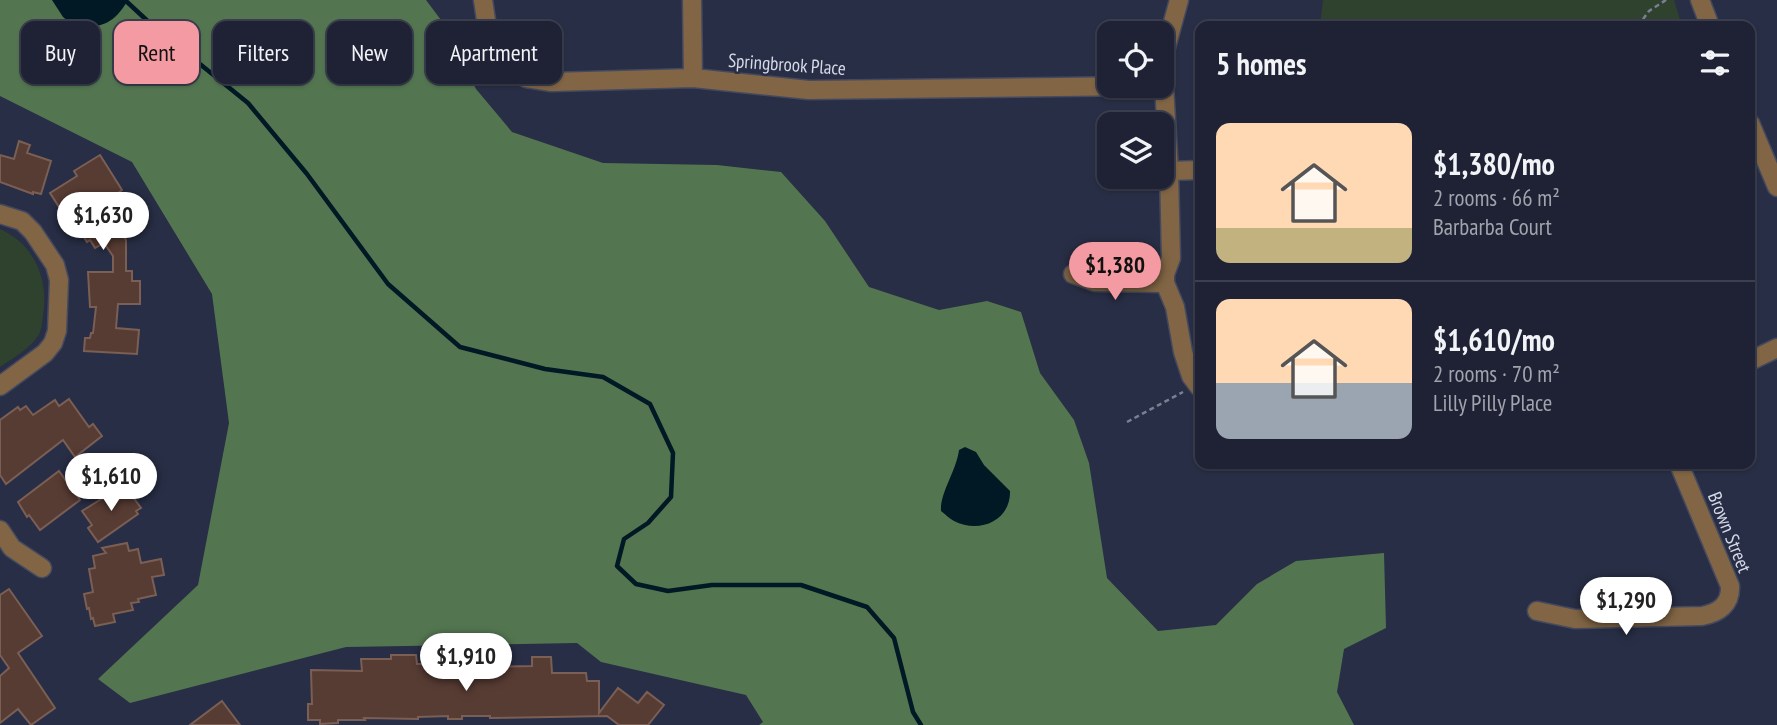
<!DOCTYPE html>
<meta charset="utf-8">
<style>
body{margin:0;font-family:"PT Sans Narrow",sans-serif;background:#2b2f40;color:#f1f3f6;height:100vh;display:flex;flex-direction:column;font-size:26px;white-space:nowrap}
*{box-sizing:border-box;margin:0}
p{font-size:23px;color:#a1a4ac}
.icon{flex:none;width:38px;height:38px;fill:none;stroke:currentColor;stroke-width:2;stroke-linecap:round;stroke-linejoin:round}
.map{position:relative;flex:1;overflow:hidden}
.details{position:absolute;left:1195px;top:21px;width:560px;height:448px;display:flex;flex-direction:column;background:#1e2234;border-radius:14px;box-shadow:0 2px 5px #0004,0 0 0 2px #3c3f4f}
.details>*{flex:none}
.guide{position:absolute;left:21px;top:21px;width:665px;height:63px;display:flex;gap:14px}
.buttons{position:absolute;left:1097px;top:21px;display:grid;gap:14px}
.buttons a{display:grid;place-items:center;width:77px;height:77px;border-radius:14px;background:#1e2234;box-shadow:0 2px 5px #0004,0 0 0 2px #3c3f4f;font-size:35px}
.price{position:absolute;translate:-50% -60px;padding:0 16px;border-radius:24px;background:#fff;color:#222;font-size:23px;line-height:46px;filter:drop-shadow(0 2px 4px #0008)}
.price::after{content:'';position:absolute;left:50%;top:42px;width:21px;height:16px;margin-left:-10px;background:inherit;clip-path:polygon(0 0,100% 0,50% 100%)}
.price.current{background:#f49aa3;color:#111}
ul{padding:0;list-style:none}
li{display:flex;align-items:center;gap:21px;height:175px;padding:0 21px}
li+li{border-top:2px solid #3c3f4f}
li span{display:grid;place-items:center;flex:none;width:196px;height:140px;border-radius:14px;color:#555}
li>.icon{margin-inline-start:auto}
span .icon{width:84px;height:84px;fill:#fffc;stroke-width:1}
li b{font-size:30px}
h2{display:flex;justify-content:space-between;align-items:center;height:84px;padding:0 21px;font-size:30px}
.pill{padding:0 24px;border-radius:14px;background:#1e2234;box-shadow:0 2px 5px #0004,0 0 0 2px #3c3f4f;font-size:24px;line-height:63px}
.pill.current{background:#f49aa3;color:#111}
.map>svg:first-child{display:block}
.green{fill:#2f422e}
.forest{fill:#537651}
.water{fill:#001925}
.lines{fill:none;stroke-linecap:round;stroke-linejoin:round}
.stream{stroke:#001925;stroke-width:4.5}
.building{fill:#573c33;stroke:#7b5e54;stroke-width:2}
.minor-casing{stroke:#44495f;stroke-width:21}
.path{stroke:#7a7f92;stroke-width:2.5;stroke-dasharray:5 3.5;stroke-linecap:butt}
.minor{stroke:#816545;stroke-width:18}
.labels{text-anchor:middle;dominant-baseline:central;stroke-width:5;stroke-linejoin:round;paint-order:stroke}
.street-label{font-size:19px;fill:#d5d9e8;stroke:#282e45}
</style>
<div class="map">
<svg width="1777" height="725" viewBox="0 0 1777 725">
<rect width="100%" height="100%" fill="#282e45"/>
<g class="green">
<polygon points="1323,0 1674,0 1682,26 1320,26"/>
<path d="M0,229C34,244 49,279 43,315C42,322 42,330 38,336C29,349 13,358 0,367Z"/>
</g>
<polygon class="forest" points="0,0 426,0 441,20 476,89 512,132 603,163 717,165 781,172 825,221 869,287 939,310 987,301 1021,312 1040,373 1074,420 1089,463 1107,578 1158,631 1216,625 1257,584 1296,561 1384,553 1386,628 1344,649 1337,692 1354,725 759,725 763,722 746,695 601,662 577,643 346,647 130,703 98,679 198,585 229,423 212,294 132,162 0,96"/>
<g class="water">
<path d="M52,0H128C114,24 103,26 78,29L63,17Z"/>
<path d="M965,447L976,452L984,465L1010,491C1011,521 979,534 954,521C950,519 945,514 941,511C940,492 956,472 959,450Z"/>
</g>
<g class="lines">
<polyline class="stream" points="125,0 153,26 248,103 307,174 388,284 460,347 545,369 603,377 650,404 673,453 671,497 648,523 624,539 617,566 636,584 668,591 712,585 801,585 867,607 894,638 913,712 921,725"/>
</g>
<g class="building">
<polygon points="19,141 30,145 27,153 51,161 41,194 33,192 33,194 0,182 0,155 14,159"/>
<polygon points="100,155 122,190 118,193 130,213 121,219 128,230 122,234 126,240 126,271 132,271 132,281 140,281 140,304 118,304 116,328 139,330 137,354 84,351 85,338 90,338 91,333 93,333 96,307 90,307 88,272 113,272 113,256 104,243 95,248 90,240 87,242 67,210 63,213 50,193 77,176 74,171"/>
<polygon points="69,399 89,427 93,424 102,436 75,457 63,440 6,484 0,475 0,420 18,407 20,410 26,406 33,415 55,400 59,406"/>
<polygon points="59,471 80,500 40,530 29,515 27,517 18,502"/>
<polygon points="124,485 141,508 136,511 138,514 98,542 88,528 92,525 82,511"/>
<polygon points="127,543 129,551 138,549 141,563 161,559 164,575 152,577 156,595 138,599 139,602 131,603 133,610 113,614 115,622 95,626 93,618 91,619 89,608 87,609 84,594 93,592 89,569 95,568 93,556 106,553 102,548"/>
<polygon points="9,589 42,636 18,653 55,708 31,725 18,709 0,723 0,676 9,668 0,655 0,595"/>
<polygon points="391,655 416,655 417,664 470,663 470,667 532,666 532,657 551,657 552,673 586,673 587,681 599,681 599,713 618,688 638,703 647,692 664,705 648,725 619,725 607,716 490,718 490,716 462,716 462,719 448,719 448,716 418,717 418,719 364,718 365,720 338,720 338,723 320,724 320,720 308,720 308,704 312,704 311,670 362,671 361,659 391,659"/>
<polygon points="222,701 240,725 190,725"/>
</g>
<g class="lines">
<defs>
<g id="minor">
<polyline points="483,0 489,40 507,67 526,78 552,82 693,78 809,90 1141,86"/>
<polyline points="692,0 693,78"/>
<polyline points="1179,0 1165,51 1164,85 1169,171 1171,258 1165,274 1165,283 1175,307 1183,352 1191,376 1200,388"/>
<polyline points="1700,0 1710,26"/>
<polyline points="1750,123 1777,187"/>
<polyline points="1169,171 1200,170"/>
<polyline points="0,214 22,221 33,232 55,265 59,280 57,331 53,343 45,353 0,386"/>
<polyline points="1073,274 1095,282 1165,283"/>
<polyline points="1750,361 1777,348"/>
<polyline points="0,530 12,548 42,568"/>
<path d="M1537,611L1575,619L1702,616C1718,613 1731,605 1730,586L1679,464"/>
</g>
</defs>
<use href="#minor" class="minor-casing"/>
<g class="path">
<polyline points="1638,26 1649,11 1666,0"/>
<polyline points="1127,422 1183,392"/>
</g>
<use href="#minor" class="minor"/>
</g>
<g class="labels">
<g class="street-label">
<text transform="translate(787 64) rotate(4)">Springbrook Place</text>
<text transform="translate(1730 532) rotate(68)">Brown Street</text>
</g>
</g>
</svg>
<div class="buttons">
<a><svg class="icon" aria-label="locate" viewBox="0 0 24 24"><circle cx="12" cy="12" r="6"/><path d="M12 2v4M12 18v4M2 12h4M18 12h4"/></svg></a>
<a><svg class="icon" aria-label="layers" viewBox="0 0 24 24"><path d="M12 4l9 5-9 5-9-5zM3 14l9 5 9-5"/></svg></a>
</div>
<b class="price" style="left:103px;top:252px">$1,630</b>
<b class="price current" style="left:1115px;top:302px">$1,380</b>
<b class="price" style="left:111px;top:513px">$1,610</b>
<b class="price" style="left:1626px;top:637px">$1,290</b>
<b class="price" style="left:466px;top:693px">$1,910</b>
<div class="guide">
<a class="pill">Buy</a>
<a class="pill current">Rent</a>
<a class="pill">Filters</a>
<a class="pill">New</a>
<a class="pill">Apartment</a>
</div>
<section class="details">
<h2>5 homes<svg class="icon" aria-label="filters" viewBox="0 0 24 24"><path d="M4 7h16M4 17h16"/><circle cx="9" cy="7" r="2"/><circle cx="15" cy="17" r="2"/></svg></h2>
<ul>
<li><span style="background:linear-gradient(#ffd9b3 75%,#c2b280 0)"><svg class="icon" aria-label="home" viewBox="0 0 24 24"><path d="M3 11l9-7 9 7M6 9v11h12V9"/></svg></span><div><b>$1,380/mo</b><p>2 rooms · 66 m²</p><p>Barbarba Court</p></div></li>
<li><span style="background:linear-gradient(#ffd9b3 60%,#9aa5b1 0)"><svg class="icon" aria-label="home" viewBox="0 0 24 24"><path d="M3 11l9-7 9 7M6 9v11h12V9"/></svg></span><div><b>$1,610/mo</b><p>2 rooms · 70 m²</p><p>Lilly Pilly Place</p></div></li>
</ul>
</section>
</div>
